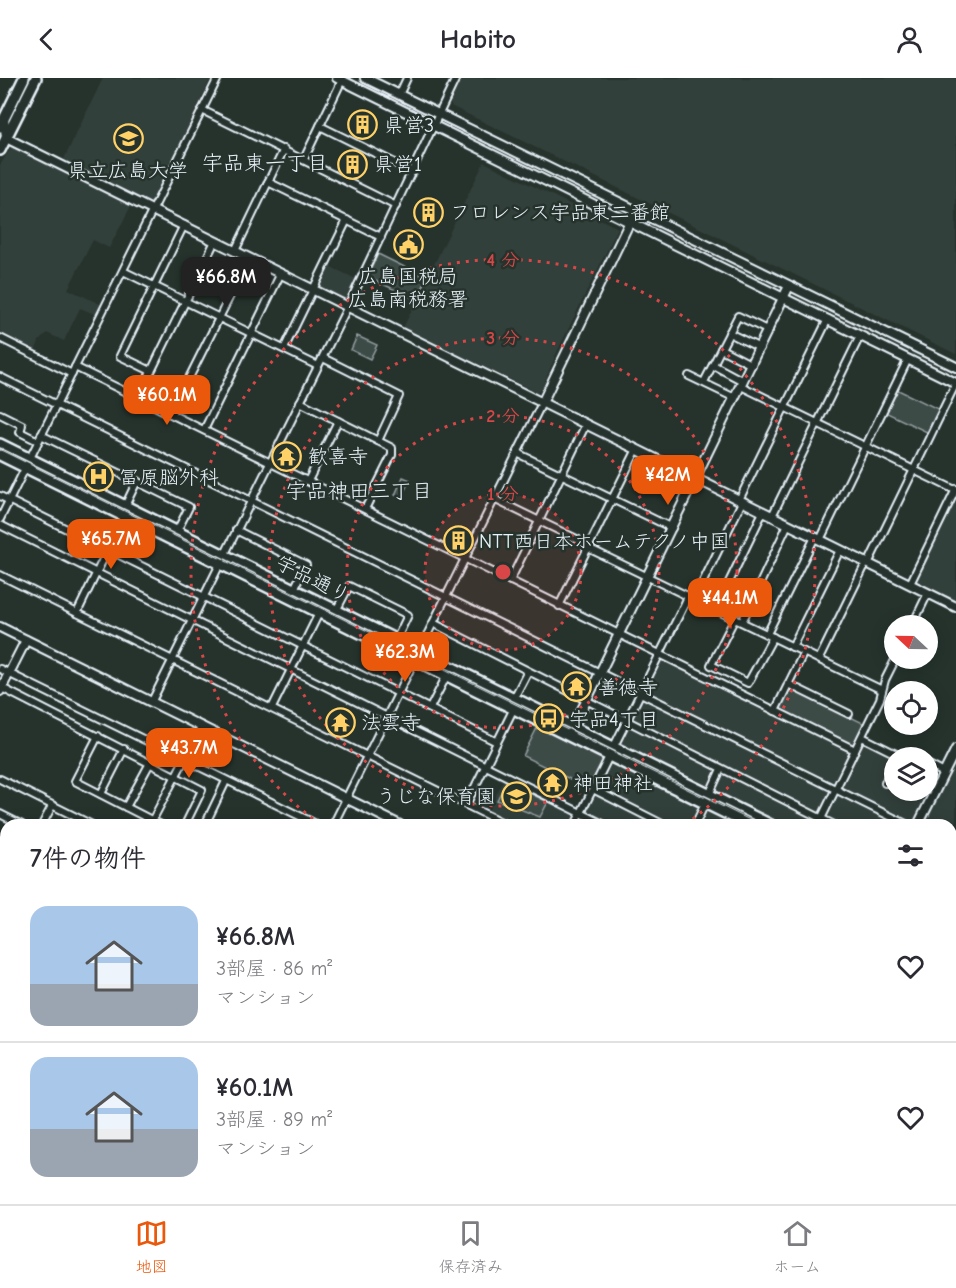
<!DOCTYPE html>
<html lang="ja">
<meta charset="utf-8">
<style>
body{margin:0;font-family:"Comic Neue","Klee One",sans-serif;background:#f7f7f7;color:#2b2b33;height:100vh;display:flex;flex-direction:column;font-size:22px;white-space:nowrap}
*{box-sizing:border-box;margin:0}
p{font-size:20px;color:#7c7c81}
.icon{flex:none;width:33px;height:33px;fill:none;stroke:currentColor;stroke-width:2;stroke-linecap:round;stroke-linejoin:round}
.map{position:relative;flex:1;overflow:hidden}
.details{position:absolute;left:0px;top:741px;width:957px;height:386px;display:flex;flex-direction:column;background:#fff;border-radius:18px 18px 0 0;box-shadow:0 3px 15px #0003}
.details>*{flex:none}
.needle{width:39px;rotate:292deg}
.fabs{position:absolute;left:884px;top:537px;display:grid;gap:12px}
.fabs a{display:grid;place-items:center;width:54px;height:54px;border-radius:50%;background:#fff;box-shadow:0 3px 15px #0003;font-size:30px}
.price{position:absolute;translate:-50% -51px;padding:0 14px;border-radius:12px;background:#ea580c;color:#fff;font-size:20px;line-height:39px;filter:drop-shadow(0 2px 3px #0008)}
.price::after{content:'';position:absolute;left:50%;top:36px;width:18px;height:14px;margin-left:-9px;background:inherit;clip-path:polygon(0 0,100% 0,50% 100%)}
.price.selected{background:#222;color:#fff}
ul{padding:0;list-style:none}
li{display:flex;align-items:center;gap:18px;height:150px;padding:0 30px}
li+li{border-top:2px solid #e1e1e2}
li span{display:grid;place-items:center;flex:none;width:168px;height:120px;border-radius:18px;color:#555}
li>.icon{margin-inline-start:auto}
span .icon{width:72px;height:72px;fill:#fffc;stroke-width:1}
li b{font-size:26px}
h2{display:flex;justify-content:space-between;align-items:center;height:72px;padding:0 30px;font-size:26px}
header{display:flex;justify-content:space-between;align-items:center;height:78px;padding:0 30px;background:#fff;font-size:27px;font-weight:600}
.tabs{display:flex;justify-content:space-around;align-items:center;height:84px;border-top:2px solid #e1e1e2;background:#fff;font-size:16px;color:#7c7c81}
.tabs a{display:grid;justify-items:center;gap:3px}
.tabs .selected{color:#ea580c}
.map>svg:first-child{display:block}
.built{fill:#333f3a}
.green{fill:#3e4b47;stroke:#939ea0;stroke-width:1.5}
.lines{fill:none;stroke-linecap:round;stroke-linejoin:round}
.minor-casing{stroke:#e8f1f8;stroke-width:10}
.tertiary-casing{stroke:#e8f1f8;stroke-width:12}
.primary-casing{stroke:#e8f1f8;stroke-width:14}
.trunk-casing{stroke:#e8f1f8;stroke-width:14}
.minor{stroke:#26332d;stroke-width:6}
.tertiary{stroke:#26332d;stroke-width:8}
.primary{stroke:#26332d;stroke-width:9}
.trunk{stroke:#26332d;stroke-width:9}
.tram{stroke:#e8f1f8;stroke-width:1.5}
.ring{fill:none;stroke:#d94647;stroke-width:3;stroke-dasharray:3 6}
.labels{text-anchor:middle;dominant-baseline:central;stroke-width:5;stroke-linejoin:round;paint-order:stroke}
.poi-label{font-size:20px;fill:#e8f1f8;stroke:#26332d;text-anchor:start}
.street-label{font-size:20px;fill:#e8f1f8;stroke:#26332d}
.neighbourhood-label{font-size:21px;fill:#e8f1f8;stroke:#26332d}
.centre{fill:#d94647;stroke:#26332d;stroke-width:3}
.ring-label{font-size:18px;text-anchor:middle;font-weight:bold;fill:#d94647;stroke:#26332d;stroke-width:5;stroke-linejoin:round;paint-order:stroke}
</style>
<header><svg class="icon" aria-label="back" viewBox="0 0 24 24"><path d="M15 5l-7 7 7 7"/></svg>Habito<svg class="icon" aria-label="person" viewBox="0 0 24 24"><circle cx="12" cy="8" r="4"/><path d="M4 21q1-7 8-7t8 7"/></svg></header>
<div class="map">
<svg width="956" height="1126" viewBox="0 0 956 1126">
<rect width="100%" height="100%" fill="#26332d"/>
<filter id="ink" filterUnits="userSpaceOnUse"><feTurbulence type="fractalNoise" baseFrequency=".0167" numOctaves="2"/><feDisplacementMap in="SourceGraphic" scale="12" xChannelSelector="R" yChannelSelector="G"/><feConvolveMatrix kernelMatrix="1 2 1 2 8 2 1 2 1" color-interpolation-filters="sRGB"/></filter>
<g filter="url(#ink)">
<g class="built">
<polygon points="103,0 211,0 152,124 149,125 64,81"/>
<polygon points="462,0 956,0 956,276 451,28 450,24"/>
<polygon points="13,67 132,126 109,170 93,162 68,211 102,227 97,237 80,230 64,263 47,255 39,263 35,274 0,257 0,87"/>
<polygon points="484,84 618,150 558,272 541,312 537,314 403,250"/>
<polygon points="327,187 356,201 346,222 317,208"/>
<polygon points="956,419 956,525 921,507 915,501"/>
<polygon points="661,580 855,671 862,660 913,679 894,680 894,712 927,712 927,687 944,695 956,670 956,1126 741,1126 743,1120 951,1120 951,747 578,747"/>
<polygon points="504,701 574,735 571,747 512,747 487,735"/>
<polygon points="0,919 6,921 6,1037 0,1034"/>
</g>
<g class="green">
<polygon points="378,176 427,200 417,222 367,199"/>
<polygon points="357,258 377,267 370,281 351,272"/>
<polygon points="896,311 940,332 929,355 885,334"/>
<polygon points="403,399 410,402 401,420 395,417"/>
<polygon points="793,611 865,646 855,667 850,668 781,633 780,630 788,613"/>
<polygon points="538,648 602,680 603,683 590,711 523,678"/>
<polygon points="506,704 548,724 540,739 497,722"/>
</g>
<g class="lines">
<defs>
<g id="minor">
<polyline points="399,17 407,0"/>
<polyline points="202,32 396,128"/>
<polyline points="320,48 413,94"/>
<polyline points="304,81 342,2"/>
<polyline points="268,104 381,159"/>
<polyline points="235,173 284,71"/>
<polyline points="123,193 318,288"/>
<polyline points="729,255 760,270"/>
<polyline points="0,260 72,296"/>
<polyline points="284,271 347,142"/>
<polyline points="721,271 752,287"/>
<polyline points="323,280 399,318 378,363"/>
<polyline points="713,287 743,303"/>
<polyline points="75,289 855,672"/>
<polyline points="151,293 120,278 184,147"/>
<polyline points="689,298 735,320"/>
<polyline points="0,299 908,747"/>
<polyline points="704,304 738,238 769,253"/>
<polyline points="741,308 955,412"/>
<polyline points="138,320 215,163"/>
<polyline points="300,324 392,370 392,377 365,431"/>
<polyline points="0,336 22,347 20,354 38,363"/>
<polyline points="171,336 249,180"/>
<polyline points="204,352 281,195"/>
<polyline points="41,357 189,429 177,453"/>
<polyline points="517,375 672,450"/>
<polyline points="308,403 338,343"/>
<polyline points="0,418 497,664"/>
<polyline points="494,421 589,467"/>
<polyline points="739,422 828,241"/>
<polyline points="125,428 137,403"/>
<polyline points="772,438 860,258"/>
<polyline points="0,441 218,0"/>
<polyline points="0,447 605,747"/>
<polyline points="236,452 306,487 294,511"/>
<polyline points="820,462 908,281"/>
<polyline points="588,470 882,612"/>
<polyline points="868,486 956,305"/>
<polyline points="0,497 507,747"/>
<polyline points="510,503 586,346"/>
<polyline points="910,506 956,411"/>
<polyline points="695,520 742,424"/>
<polyline points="559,528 637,371"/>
<polyline points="716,531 763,434"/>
<polyline points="336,533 349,508 408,537 396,562"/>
<polyline points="77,535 124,438"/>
<polyline points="735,540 711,587 748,605 773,559"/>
<polyline points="742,544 788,446"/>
<polyline points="433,545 834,747"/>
<polyline points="912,548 928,515"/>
<polyline points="767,556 815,459"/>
<polyline points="792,569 840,472"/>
<polyline points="819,581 866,485"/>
<polyline points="0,591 318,747"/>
<polyline points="788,606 849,636"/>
<polyline points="2,610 202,712 185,747"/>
<polyline points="514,620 527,595"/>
<polyline points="152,623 348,228 456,0"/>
<polyline points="272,630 319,535"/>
<polyline points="430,630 447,597"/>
<polyline points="775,633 804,574"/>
<polyline points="98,658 75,703 161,747"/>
<polyline points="862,659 898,677 903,675 912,680"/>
<polyline points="927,686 944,695"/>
<polyline points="0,701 92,747"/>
<polyline points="885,705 894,686"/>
<polyline points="593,711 664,747"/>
<polyline points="101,716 124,671"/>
<polyline points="466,727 514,630"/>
<polyline points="126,729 150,685"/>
<polyline points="0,736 22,747"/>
<polyline points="152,743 202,648"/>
<polyline points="42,747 52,728"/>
<polyline points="205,747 226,703"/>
<polyline points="333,747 542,325"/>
<polyline points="575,747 689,517"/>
<polyline points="695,747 721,691"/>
<polyline points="818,747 880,621 885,602 896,580"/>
<polyline points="951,768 956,770"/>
<polyline points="0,778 6,781"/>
<polyline points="0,831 6,819"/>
<polyline points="0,886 3,896"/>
<polyline points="0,914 6,916"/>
<polyline points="951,933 956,935"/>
<polyline points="951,957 956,947"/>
<polyline points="951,985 956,987"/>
<polyline points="952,1080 956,1073"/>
<polyline points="951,1104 956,1107"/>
<polyline points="860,1120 871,1126"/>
<polyline points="914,1120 925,1126"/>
<polyline points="842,1125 845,1121 859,1126"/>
<polyline points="142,1126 145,1120"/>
<polyline points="175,1126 178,1120"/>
<polyline points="204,1126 207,1120"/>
<polyline points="265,1126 268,1120"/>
<polyline points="513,1126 516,1120"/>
<polyline points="735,1126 737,1120"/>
<polyline points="803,1126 805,1120"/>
<polyline points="952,1126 956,1117"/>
</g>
<g id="tertiary">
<polyline points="337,0 956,305"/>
<polyline points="365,0 956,289"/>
<polyline points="4,41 6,60 956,529"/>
<polyline points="542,325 635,133"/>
<polyline points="0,549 400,747"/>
<polyline points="0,613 26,562"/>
<polyline points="571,654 789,208"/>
<polyline points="918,747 956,671"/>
<polyline points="0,896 6,898"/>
<polyline points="0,905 6,908"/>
<polyline points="951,1019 956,1022"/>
<polyline points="0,1110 6,1105"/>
<polyline points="0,1119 5,1126"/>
<polyline points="123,1120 134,1126"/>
<polyline points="300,1120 319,1126"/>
<polyline points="439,1120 450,1126"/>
<polyline points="459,1120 470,1126"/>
<polyline points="832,1120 843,1126"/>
<polyline points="233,1126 236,1120"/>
</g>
<g id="primary">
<polyline points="0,49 24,0"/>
<polyline points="0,72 36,0"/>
</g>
<g id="trunk">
<polyline points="0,366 771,747"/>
<polyline points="0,377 749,747"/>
<polyline points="951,862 956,866"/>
<polyline points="951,874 956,878"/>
</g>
</defs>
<use href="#minor" class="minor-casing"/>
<use href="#tertiary" class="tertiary-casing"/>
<use href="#primary" class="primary-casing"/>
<use href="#trunk" class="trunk-casing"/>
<use href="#minor" class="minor"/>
<use href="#tertiary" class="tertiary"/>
<use href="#primary" class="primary"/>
<use href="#trunk" class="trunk"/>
<g class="tram">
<polyline points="0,370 764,747"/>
<polyline points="951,866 956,870"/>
</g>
</g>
</g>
<circle cx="503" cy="494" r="78" fill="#d94647" fill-opacity=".12"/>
<g class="ring">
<circle cx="503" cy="494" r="78"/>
<circle cx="503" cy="494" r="156"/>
<circle cx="503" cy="494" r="234"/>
<path d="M320 746A312 312 0 1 1 686 746"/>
</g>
<defs>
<symbol id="building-ring" viewBox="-11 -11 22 22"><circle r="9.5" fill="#26332d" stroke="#ffd166" stroke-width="1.5"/><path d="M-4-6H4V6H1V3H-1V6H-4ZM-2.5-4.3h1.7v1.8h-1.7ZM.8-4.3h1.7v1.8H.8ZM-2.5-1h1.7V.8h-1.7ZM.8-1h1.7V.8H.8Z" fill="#ffd166"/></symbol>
<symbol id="university-ring" viewBox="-11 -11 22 22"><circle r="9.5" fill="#26332d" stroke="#ffd166" stroke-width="1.5"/><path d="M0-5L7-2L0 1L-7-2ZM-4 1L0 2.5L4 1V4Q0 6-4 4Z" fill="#ffd166"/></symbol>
<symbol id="civic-ring" viewBox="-11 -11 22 22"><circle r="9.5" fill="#26332d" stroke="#ffd166" stroke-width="1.5"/><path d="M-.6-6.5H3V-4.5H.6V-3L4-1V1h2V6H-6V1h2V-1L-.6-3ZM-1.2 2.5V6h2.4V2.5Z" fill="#ffd166"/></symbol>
<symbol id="temple-ring" viewBox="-11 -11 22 22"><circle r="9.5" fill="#26332d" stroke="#ffd166" stroke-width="1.5"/><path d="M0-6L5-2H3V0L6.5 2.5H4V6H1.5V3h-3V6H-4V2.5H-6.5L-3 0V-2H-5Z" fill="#ffd166"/></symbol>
<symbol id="hospital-ring" viewBox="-11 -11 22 22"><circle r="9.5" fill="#26332d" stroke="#ffd166" stroke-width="1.5"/><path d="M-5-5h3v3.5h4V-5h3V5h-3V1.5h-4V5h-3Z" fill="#ffd166"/></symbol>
<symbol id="bus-ring" viewBox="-11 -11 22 22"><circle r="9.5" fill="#26332d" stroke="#ffd166" stroke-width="1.5"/><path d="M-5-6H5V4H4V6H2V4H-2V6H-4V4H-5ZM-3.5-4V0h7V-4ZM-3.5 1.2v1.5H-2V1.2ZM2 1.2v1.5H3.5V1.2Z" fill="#ffd166"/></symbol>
<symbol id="school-ring" viewBox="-11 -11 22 22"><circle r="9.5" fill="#26332d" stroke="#ffd166" stroke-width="1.5"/><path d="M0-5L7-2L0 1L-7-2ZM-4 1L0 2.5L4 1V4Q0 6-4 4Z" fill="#ffd166"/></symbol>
</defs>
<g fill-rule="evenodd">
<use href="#building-ring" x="346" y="30" width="33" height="33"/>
<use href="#university-ring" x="112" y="44" width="33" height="33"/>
<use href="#building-ring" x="336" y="70" width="33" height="33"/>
<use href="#building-ring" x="412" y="118" width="33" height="33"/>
<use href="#civic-ring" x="392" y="150" width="33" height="33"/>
<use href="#temple-ring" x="270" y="362" width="33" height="33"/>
<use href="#hospital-ring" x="82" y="382" width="33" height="33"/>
<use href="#building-ring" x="442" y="446" width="33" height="33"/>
<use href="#temple-ring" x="560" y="592" width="33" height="33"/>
<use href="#bus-ring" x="532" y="624" width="33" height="33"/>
<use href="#temple-ring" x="324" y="628" width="33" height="33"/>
<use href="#temple-ring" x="536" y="688" width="33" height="33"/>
<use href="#school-ring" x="500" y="702" width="33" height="33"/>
</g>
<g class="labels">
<g class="poi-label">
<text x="384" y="47">県営3</text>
<text x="374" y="86">県営1</text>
<text x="128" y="92" text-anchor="middle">県立広島大学</text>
<text x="450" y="134">フロレンス宇品東二番館</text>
<text x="408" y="198" text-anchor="middle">広島国税局<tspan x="408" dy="23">広島南税務署</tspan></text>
<text x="308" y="378">歓喜寺</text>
<text x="119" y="399">冨原脳外科</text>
<text x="479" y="463">NTT西日本ホームテクノ中国</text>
<text x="598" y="609">善徳寺</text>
<text x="569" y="641">宇品4丁目</text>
<text x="361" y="644">法雲寺</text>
<text x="573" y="705">神田神社</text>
<text x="496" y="718" text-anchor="end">うじな保育園</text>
</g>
<g class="street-label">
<text transform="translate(313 501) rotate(27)">宇品通り</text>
</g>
<g class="neighbourhood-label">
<text x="265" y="85">宇品東一丁目</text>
<text x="359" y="413">宇品神田三丁目</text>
</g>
</g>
<circle cx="503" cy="494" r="9" class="centre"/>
<g class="ring-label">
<text x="503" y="188">4 分</text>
<text x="503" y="266">3 分</text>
<text x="503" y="344">2 分</text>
<text x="503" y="422">1 分</text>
</g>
</svg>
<div class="fabs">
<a><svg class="needle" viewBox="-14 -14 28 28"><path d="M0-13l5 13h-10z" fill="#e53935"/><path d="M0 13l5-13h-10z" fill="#7c7c81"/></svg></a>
<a><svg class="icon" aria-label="locate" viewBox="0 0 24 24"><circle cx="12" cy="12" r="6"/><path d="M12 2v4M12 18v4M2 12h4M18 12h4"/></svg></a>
<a><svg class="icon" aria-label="layers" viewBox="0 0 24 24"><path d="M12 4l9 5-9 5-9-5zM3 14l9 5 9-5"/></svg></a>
</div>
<b class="price selected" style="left:226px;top:230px">¥66.8M</b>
<b class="price" style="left:167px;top:348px">¥60.1M</b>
<b class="price" style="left:668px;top:428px">¥42M</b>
<b class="price" style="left:111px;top:492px">¥65.7M</b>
<b class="price" style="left:730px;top:551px">¥44.1M</b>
<b class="price" style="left:405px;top:605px">¥62.3M</b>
<b class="price" style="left:189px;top:701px">¥43.7M</b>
<section class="details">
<h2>7件の物件<svg class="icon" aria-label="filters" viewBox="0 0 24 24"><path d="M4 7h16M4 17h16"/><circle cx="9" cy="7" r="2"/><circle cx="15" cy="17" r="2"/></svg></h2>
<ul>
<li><span style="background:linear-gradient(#a9c7e8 65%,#9aa5b1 0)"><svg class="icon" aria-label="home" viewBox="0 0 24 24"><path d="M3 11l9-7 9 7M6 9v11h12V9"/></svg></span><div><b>¥66.8M</b><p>3部屋 · 86 m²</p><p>マンション</p></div><svg class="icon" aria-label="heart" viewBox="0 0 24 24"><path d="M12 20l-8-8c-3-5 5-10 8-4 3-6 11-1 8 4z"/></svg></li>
<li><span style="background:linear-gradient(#a9c7e8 60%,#9aa5b1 0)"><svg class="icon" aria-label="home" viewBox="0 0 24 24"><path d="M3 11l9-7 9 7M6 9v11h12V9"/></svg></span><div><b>¥60.1M</b><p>3部屋 · 89 m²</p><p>マンション</p></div><svg class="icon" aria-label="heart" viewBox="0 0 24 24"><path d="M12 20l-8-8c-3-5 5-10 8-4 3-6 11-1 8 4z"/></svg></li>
</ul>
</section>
</div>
<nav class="tabs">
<a class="selected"><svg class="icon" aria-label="map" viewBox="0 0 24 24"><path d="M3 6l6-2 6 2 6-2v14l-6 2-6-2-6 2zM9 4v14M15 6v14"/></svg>地図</a>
<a><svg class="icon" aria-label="saved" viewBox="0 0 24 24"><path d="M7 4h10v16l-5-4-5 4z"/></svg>保存済み</a>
<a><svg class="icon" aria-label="home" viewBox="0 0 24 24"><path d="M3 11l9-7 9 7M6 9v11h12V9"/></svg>ホーム</a>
</nav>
